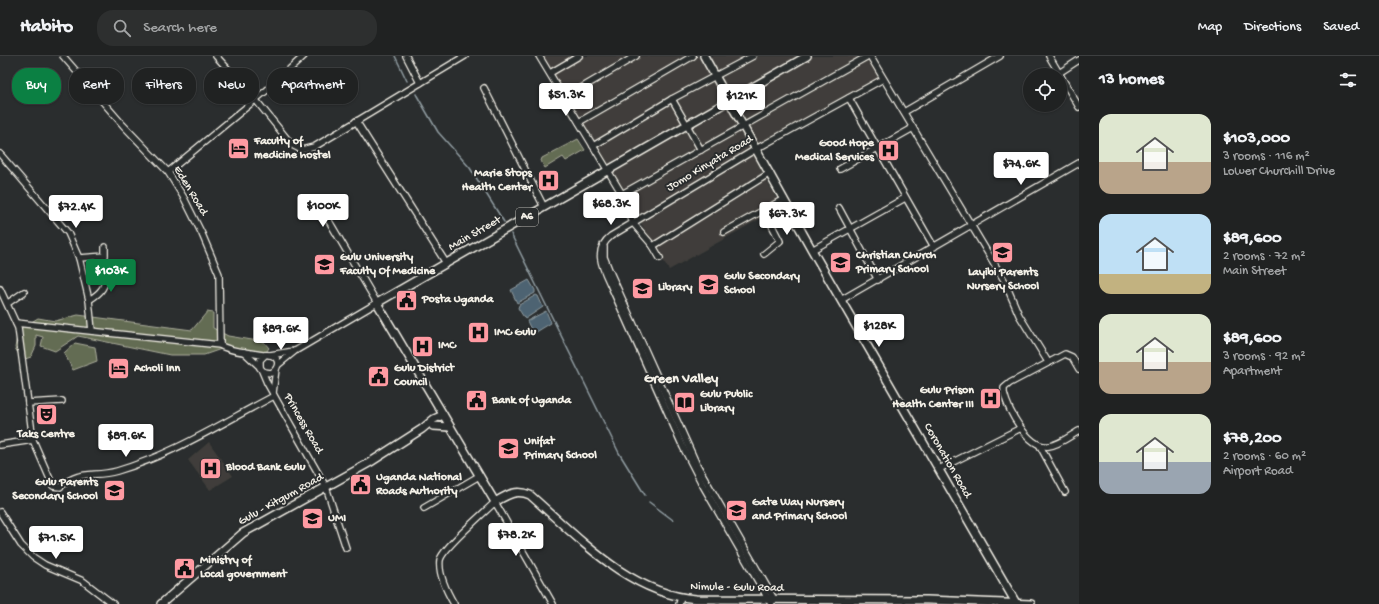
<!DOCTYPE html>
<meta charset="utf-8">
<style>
body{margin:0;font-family:"Gochi Hand",sans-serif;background:#2d2f2f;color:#f1f3f6;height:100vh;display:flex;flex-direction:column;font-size:15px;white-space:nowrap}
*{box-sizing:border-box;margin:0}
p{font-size:13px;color:#a2a4a5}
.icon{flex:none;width:22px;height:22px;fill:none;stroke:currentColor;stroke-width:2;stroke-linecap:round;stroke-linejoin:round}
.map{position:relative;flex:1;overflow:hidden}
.panel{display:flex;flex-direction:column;background:#202222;width:300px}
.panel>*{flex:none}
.guide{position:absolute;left:12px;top:12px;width:380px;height:36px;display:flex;gap:8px}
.buttons{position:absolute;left:1023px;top:12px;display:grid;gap:8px}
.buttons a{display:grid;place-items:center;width:44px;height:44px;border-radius:50%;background:#202222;box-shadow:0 1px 3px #0004,0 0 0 1px #3d3f40;font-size:20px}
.price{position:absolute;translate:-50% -34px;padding:0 9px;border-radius:4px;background:#fff;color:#222;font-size:13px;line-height:26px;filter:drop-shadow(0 1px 2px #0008)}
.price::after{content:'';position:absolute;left:50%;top:24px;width:12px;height:9px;margin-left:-6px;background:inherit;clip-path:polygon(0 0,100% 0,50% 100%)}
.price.on{background:#0b8043;color:#fff}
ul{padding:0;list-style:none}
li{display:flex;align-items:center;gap:12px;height:100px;padding:0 20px}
li span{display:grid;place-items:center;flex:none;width:112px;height:80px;border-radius:12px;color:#555}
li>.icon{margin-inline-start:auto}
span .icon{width:48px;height:48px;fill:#fffc;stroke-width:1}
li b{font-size:17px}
h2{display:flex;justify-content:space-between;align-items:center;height:48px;padding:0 20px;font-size:17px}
.chip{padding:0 14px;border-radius:16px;background:#202222;box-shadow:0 1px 3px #0004,0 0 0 1px #3d3f40;font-size:14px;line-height:36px}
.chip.on{background:#0b8043;color:#fff}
header{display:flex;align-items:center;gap:24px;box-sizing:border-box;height:56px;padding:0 20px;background:#202222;border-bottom:1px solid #3d3f40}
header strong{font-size:19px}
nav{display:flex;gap:22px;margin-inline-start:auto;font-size:14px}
.search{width:280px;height:36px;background:#2d2f2f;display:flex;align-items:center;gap:10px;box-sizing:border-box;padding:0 14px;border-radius:16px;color:#a2a4a5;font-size:15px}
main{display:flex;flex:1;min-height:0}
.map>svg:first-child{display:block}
.built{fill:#3f3e3a}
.green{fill:#646c52;stroke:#acae9d}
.water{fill:#4d6472;stroke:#909ca1}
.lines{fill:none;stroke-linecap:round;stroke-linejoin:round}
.stream{stroke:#909ca1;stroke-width:1.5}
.minor-casing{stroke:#f4f1e8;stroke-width:8}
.major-casing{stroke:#f4f1e8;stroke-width:10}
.minor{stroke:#2a2d2e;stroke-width:5.5}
.major{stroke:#2a2d2e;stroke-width:7}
.labels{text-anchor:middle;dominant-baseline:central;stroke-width:4;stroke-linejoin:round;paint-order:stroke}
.shield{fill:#2a2d2e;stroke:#b7b6b0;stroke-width:1}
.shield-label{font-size:11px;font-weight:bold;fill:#f4f1e8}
.poi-label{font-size:12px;font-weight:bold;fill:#f4f1e8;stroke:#2a2d2e;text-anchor:start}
.street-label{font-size:12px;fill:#f4f1e8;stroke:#2a2d2e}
.quarter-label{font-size:14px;font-weight:bold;fill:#f4f1e8;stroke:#2a2d2e}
</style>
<header>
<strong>Habito</strong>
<div class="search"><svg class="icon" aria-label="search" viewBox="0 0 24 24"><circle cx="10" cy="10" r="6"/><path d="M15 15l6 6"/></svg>Search here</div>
<nav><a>Map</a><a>Directions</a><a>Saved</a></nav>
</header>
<main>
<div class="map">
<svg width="1079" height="548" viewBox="0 0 1079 548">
<rect width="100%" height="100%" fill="#2a2d2e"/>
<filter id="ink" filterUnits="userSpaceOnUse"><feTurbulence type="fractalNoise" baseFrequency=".025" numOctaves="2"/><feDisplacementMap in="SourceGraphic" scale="8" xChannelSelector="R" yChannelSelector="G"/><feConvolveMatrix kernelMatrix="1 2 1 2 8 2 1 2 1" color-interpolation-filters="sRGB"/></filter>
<g filter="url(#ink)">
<g class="built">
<polygon points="541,0 866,0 879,22 754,100 781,151 669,214"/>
<polygon points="209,386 233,420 210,434 188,404"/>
</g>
<g class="green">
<polygon points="578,83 585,94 566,105 563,101 545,112 541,105 542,102"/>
<polygon points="207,256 213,257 213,272 228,280 264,286 269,292 266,296 227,291 204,299 170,299 78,280 55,295 41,290 43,281 36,279 36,290 31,301 22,304 15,292 18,274 38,262 55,265 78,259 192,274"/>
<polygon points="75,287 95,291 97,305 73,314 64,297"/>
</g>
<g class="water">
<polygon points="529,224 535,234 535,237 517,247 511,234"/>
<polygon points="536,239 538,240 543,251 525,263 518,252 519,249"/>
<polygon points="546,255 551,267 533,278 527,265"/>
</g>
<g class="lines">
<g class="stream">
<polyline points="395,0 407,25"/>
<polyline points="416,38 438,76 470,112 504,166"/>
<polyline points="511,178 619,397 645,439"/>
<polyline points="649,446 673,464"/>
</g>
<defs>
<g id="minor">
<path d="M63,0L123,69L168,116L184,142L202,178L219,218L220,289C227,295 253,297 263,299C267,299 270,298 273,300C281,304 278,314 271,317L264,316L260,312V304L265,299"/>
<polyline points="216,0 255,43 292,89 302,94 314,91 465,0"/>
<polyline points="406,0 420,27"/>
<polyline points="539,0 622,138 633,167 653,190 660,202"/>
<polyline points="870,0 1004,224 1019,259 1048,306"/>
<polyline points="1049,0 1079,51"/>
<polyline points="550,17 579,0"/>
<polyline points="1059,17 1079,4"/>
<polyline points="484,32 544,151"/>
<polyline points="564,42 636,0"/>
<polyline points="849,42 934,191"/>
<polyline points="672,43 701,94"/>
<polyline points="904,56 1000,0"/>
<polyline points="356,65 446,207"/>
<polyline points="579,66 693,0"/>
<polyline points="593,90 672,43 753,0"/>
<polyline points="0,98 68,177 79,202 89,244 92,275"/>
<polyline points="840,113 913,72"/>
<polyline points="168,116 267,34 304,0"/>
<polyline points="622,138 868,0"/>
<polyline points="839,152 878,224"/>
<polyline points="764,154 780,185 764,198"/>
<polyline points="724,176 784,143"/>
<polyline points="653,190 770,117"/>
<polyline points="604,191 604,201 610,216 696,407 774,543 772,546"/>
<polyline points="812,194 905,142"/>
<polyline points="79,202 105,200 105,191"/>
<polyline points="0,233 18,272 33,384"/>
<path d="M89,244C101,237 107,230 105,216"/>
<polyline points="841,244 1079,107"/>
<polyline points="8,247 24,236"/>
<polyline points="16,267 220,289"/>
<polyline points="244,296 260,311"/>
<polyline points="270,299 294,295"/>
<polyline points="278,309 295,295 377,247 322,153"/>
<path d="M1079,313L1072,301L1065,298L1010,327L1004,332V337C1008,354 1028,393 1049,390C1059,389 1070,380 1079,375"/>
<polyline points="262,315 267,327 326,431 346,492"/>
<polyline points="273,337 276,313"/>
<polyline points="28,347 62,345"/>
<path d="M0,389L33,384L53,430L60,431C81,413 92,422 117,415C174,398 222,367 274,340"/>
<polyline points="1040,390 1065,436"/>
<polyline points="939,413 1021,372"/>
<polyline points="424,452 479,420"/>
<polyline points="0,456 21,489 33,501 45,509 83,525 113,548"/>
<path d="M454,548C447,536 438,519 440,504C442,493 485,456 495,446L553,548"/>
<polyline points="679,548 681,542"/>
<path d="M771,548L702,428L683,391L610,228C602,211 593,194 611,180L756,93L883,23"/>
</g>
<g id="major">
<polyline points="704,0 812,194 1016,547"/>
<path d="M807,0L377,247L495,446C507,439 516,433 530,439C578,481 629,538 696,543L927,544L1031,548"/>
<polyline points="433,370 450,371"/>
<polyline points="161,548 243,477 369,407 422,373 434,363 443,359"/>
</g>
</defs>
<use href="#minor" class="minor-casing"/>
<use href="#major" class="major-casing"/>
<use href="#minor" class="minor"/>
<use href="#major" class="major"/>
</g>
</g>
<defs>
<symbol id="hotel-square" viewBox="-11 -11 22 22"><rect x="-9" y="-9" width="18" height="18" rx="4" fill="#ff9aa2" stroke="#2a2d2e"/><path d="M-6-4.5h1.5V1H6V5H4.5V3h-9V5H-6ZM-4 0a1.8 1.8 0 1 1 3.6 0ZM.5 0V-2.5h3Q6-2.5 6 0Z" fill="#111"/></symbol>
<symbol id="hospital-square" viewBox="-11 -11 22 22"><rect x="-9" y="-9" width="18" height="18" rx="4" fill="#ff9aa2" stroke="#2a2d2e"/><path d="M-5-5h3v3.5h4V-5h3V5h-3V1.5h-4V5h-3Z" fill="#111"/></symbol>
<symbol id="school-square" viewBox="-11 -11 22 22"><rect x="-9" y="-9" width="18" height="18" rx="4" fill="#ff9aa2" stroke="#2a2d2e"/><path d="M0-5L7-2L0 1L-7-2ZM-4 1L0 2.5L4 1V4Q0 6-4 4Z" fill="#111"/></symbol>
<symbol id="university-square" viewBox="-11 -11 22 22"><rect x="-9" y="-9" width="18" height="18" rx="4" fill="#ff9aa2" stroke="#2a2d2e"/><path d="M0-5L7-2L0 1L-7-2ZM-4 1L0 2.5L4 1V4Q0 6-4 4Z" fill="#111"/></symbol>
<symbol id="civic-square" viewBox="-11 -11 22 22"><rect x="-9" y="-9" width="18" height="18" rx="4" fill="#ff9aa2" stroke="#2a2d2e"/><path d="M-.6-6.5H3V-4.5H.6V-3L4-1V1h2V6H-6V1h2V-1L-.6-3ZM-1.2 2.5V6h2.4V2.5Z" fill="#111"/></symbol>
<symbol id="library-square" viewBox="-11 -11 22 22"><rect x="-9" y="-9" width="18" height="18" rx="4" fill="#ff9aa2" stroke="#2a2d2e"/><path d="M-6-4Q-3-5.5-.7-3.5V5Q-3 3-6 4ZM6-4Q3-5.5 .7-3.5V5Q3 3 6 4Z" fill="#111"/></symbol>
<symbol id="theatre-square" viewBox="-11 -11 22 22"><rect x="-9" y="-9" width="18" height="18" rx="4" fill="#ff9aa2" stroke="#2a2d2e"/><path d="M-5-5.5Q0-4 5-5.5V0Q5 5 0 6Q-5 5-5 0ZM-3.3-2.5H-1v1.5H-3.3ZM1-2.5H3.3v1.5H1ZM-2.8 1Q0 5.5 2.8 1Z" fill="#111"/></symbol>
</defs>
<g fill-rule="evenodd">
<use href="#hotel-square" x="226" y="80" width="25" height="25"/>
<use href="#hospital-square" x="876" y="82" width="25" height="25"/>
<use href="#hospital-square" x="536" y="112" width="25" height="25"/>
<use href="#school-square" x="990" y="184" width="25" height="25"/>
<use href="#school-square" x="828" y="194" width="25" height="25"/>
<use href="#university-square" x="312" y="196" width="25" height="25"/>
<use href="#school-square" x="696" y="216" width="25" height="25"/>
<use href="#school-square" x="630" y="220" width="25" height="25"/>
<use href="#civic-square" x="394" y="232" width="25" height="25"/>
<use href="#hospital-square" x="466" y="264" width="25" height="25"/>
<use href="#hospital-square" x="410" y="278" width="25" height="25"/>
<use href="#hotel-square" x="106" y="300" width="25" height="25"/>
<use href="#civic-square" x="366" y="308" width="25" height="25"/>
<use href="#hospital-square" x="978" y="330" width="25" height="25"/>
<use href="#civic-square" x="464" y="332" width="25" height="25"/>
<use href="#library-square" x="672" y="334" width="25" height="25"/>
<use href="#theatre-square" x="34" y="346" width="25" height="25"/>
<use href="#school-square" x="496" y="380" width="25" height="25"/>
<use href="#hospital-square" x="198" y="400" width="25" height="25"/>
<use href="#civic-square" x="348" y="416" width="25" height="25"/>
<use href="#school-square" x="102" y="422" width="25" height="25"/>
<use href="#school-square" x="724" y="442" width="25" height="25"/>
<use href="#school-square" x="300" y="450" width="25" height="25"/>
<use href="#civic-square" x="172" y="500" width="25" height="25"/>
</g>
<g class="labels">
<rect class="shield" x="516" y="152" width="22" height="18" rx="3"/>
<g class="shield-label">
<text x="527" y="161">A6</text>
</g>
<g class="poi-label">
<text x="254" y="86">Faculty of<tspan x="254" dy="14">medicine hostel</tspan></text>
<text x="874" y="88" text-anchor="end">Good Hope<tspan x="874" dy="14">Medical Services</tspan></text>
<text x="532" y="118" text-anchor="end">Marie Stops<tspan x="532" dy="14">Health Center</tspan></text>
<text x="856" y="200">Christian Church<tspan x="856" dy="14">Primary School</tspan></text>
<text x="340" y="202">Gulu University<tspan x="340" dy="14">Faculty Of Medicine</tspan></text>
<text x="1003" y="217" text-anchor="middle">Layibi Parents<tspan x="1003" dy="14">Nursery School</tspan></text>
<text x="724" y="221">Gulu Secondary<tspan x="724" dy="14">School</tspan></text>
<text x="658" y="232">Library</text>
<text x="422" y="244">Posta Uganda</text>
<text x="494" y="277">IMC Gulu</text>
<text x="438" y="290">IMC</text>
<text x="134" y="313">Acholi Inn</text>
<text x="394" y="313">Gulu District<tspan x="394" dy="14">Council</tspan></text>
<text x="974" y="335" text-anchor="end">Gulu Prison<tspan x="974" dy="14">Health Center III</tspan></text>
<text x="700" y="339">Gulu Public<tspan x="700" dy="14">Library</tspan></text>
<text x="492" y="345">Bank of Uganda</text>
<text x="46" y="379" text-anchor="middle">Taks Centre</text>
<text x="524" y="386">Unifat<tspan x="524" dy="14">Primary School</tspan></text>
<text x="226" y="412">Blood Bank Gulu</text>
<text x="376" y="422">Uganda National<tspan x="376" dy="14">Roads Authority</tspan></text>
<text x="98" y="427" text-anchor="end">Gulu Parents<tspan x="98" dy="14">Secondary School</tspan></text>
<text x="752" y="447">Gate Way Nursery<tspan x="752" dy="14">and Primary School</tspan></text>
<text x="328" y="463">UMI</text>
<text x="200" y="505">Ministry of<tspan x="200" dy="14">Local government</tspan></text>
</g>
<g class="street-label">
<text transform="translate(710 108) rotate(-31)">Jomo Kinyata Road</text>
<text transform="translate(190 135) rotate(59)">Eden Road</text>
<text transform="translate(475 178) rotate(-30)">Main Street</text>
<text transform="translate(303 368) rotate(60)">Princess Road</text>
<text transform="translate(947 405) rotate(60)">Coronation Road</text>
<text transform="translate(281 444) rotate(-29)">Gulu - Kitgum Road</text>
<text transform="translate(737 532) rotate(1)">Nimule - Gulu Road</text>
</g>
<g class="quarter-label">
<text x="681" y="323">Green Valley</text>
</g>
</g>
</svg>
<div class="buttons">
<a><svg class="icon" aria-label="locate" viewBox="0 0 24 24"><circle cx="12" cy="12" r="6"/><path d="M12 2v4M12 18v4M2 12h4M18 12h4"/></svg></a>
</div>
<b class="price" style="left:566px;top:61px">$51.3K</b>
<b class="price" style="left:741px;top:62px">$121K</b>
<b class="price" style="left:1021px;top:130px">$74.6K</b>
<b class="price" style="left:611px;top:170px">$68.3K</b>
<b class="price" style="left:323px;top:172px">$100K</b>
<b class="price" style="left:76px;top:173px">$72.4K</b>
<b class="price" style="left:787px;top:180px">$67.3K</b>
<b class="price on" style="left:111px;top:237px">$103K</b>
<b class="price" style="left:879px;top:292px">$128K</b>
<b class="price" style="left:281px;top:295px">$89.6K</b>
<b class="price" style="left:126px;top:402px">$89.6K</b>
<b class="price" style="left:516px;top:501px">$78.2K</b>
<b class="price" style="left:56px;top:504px">$71.5K</b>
<div class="guide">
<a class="chip on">Buy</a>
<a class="chip">Rent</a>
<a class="chip">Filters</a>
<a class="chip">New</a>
<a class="chip">Apartment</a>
</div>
</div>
<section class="panel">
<h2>13 homes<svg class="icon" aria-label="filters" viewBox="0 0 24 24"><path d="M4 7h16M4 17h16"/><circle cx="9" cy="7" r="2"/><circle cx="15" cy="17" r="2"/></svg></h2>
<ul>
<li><span style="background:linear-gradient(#dfe7d0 60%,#b9a48a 0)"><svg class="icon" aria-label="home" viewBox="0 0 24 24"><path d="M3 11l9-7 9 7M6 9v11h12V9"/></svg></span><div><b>$103,000</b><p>3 rooms · 116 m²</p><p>Lower Churchill Drive</p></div></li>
<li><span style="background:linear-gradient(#bfe0f5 75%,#c2b280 0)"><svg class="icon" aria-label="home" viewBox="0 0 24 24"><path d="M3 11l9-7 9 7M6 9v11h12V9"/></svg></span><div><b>$89,600</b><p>2 rooms · 72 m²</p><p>Main Street</p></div></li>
<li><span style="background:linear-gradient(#dfe7d0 60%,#b9a48a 0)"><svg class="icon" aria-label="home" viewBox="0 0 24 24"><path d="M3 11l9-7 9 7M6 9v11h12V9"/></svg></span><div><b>$89,600</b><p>3 rooms · 92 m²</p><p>Apartment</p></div></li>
<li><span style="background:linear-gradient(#dfe7d0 60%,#9aa5b1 0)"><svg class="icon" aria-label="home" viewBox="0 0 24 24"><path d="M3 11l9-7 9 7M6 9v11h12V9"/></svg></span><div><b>$78,200</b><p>2 rooms · 60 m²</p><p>Airport Road</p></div></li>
</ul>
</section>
</main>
